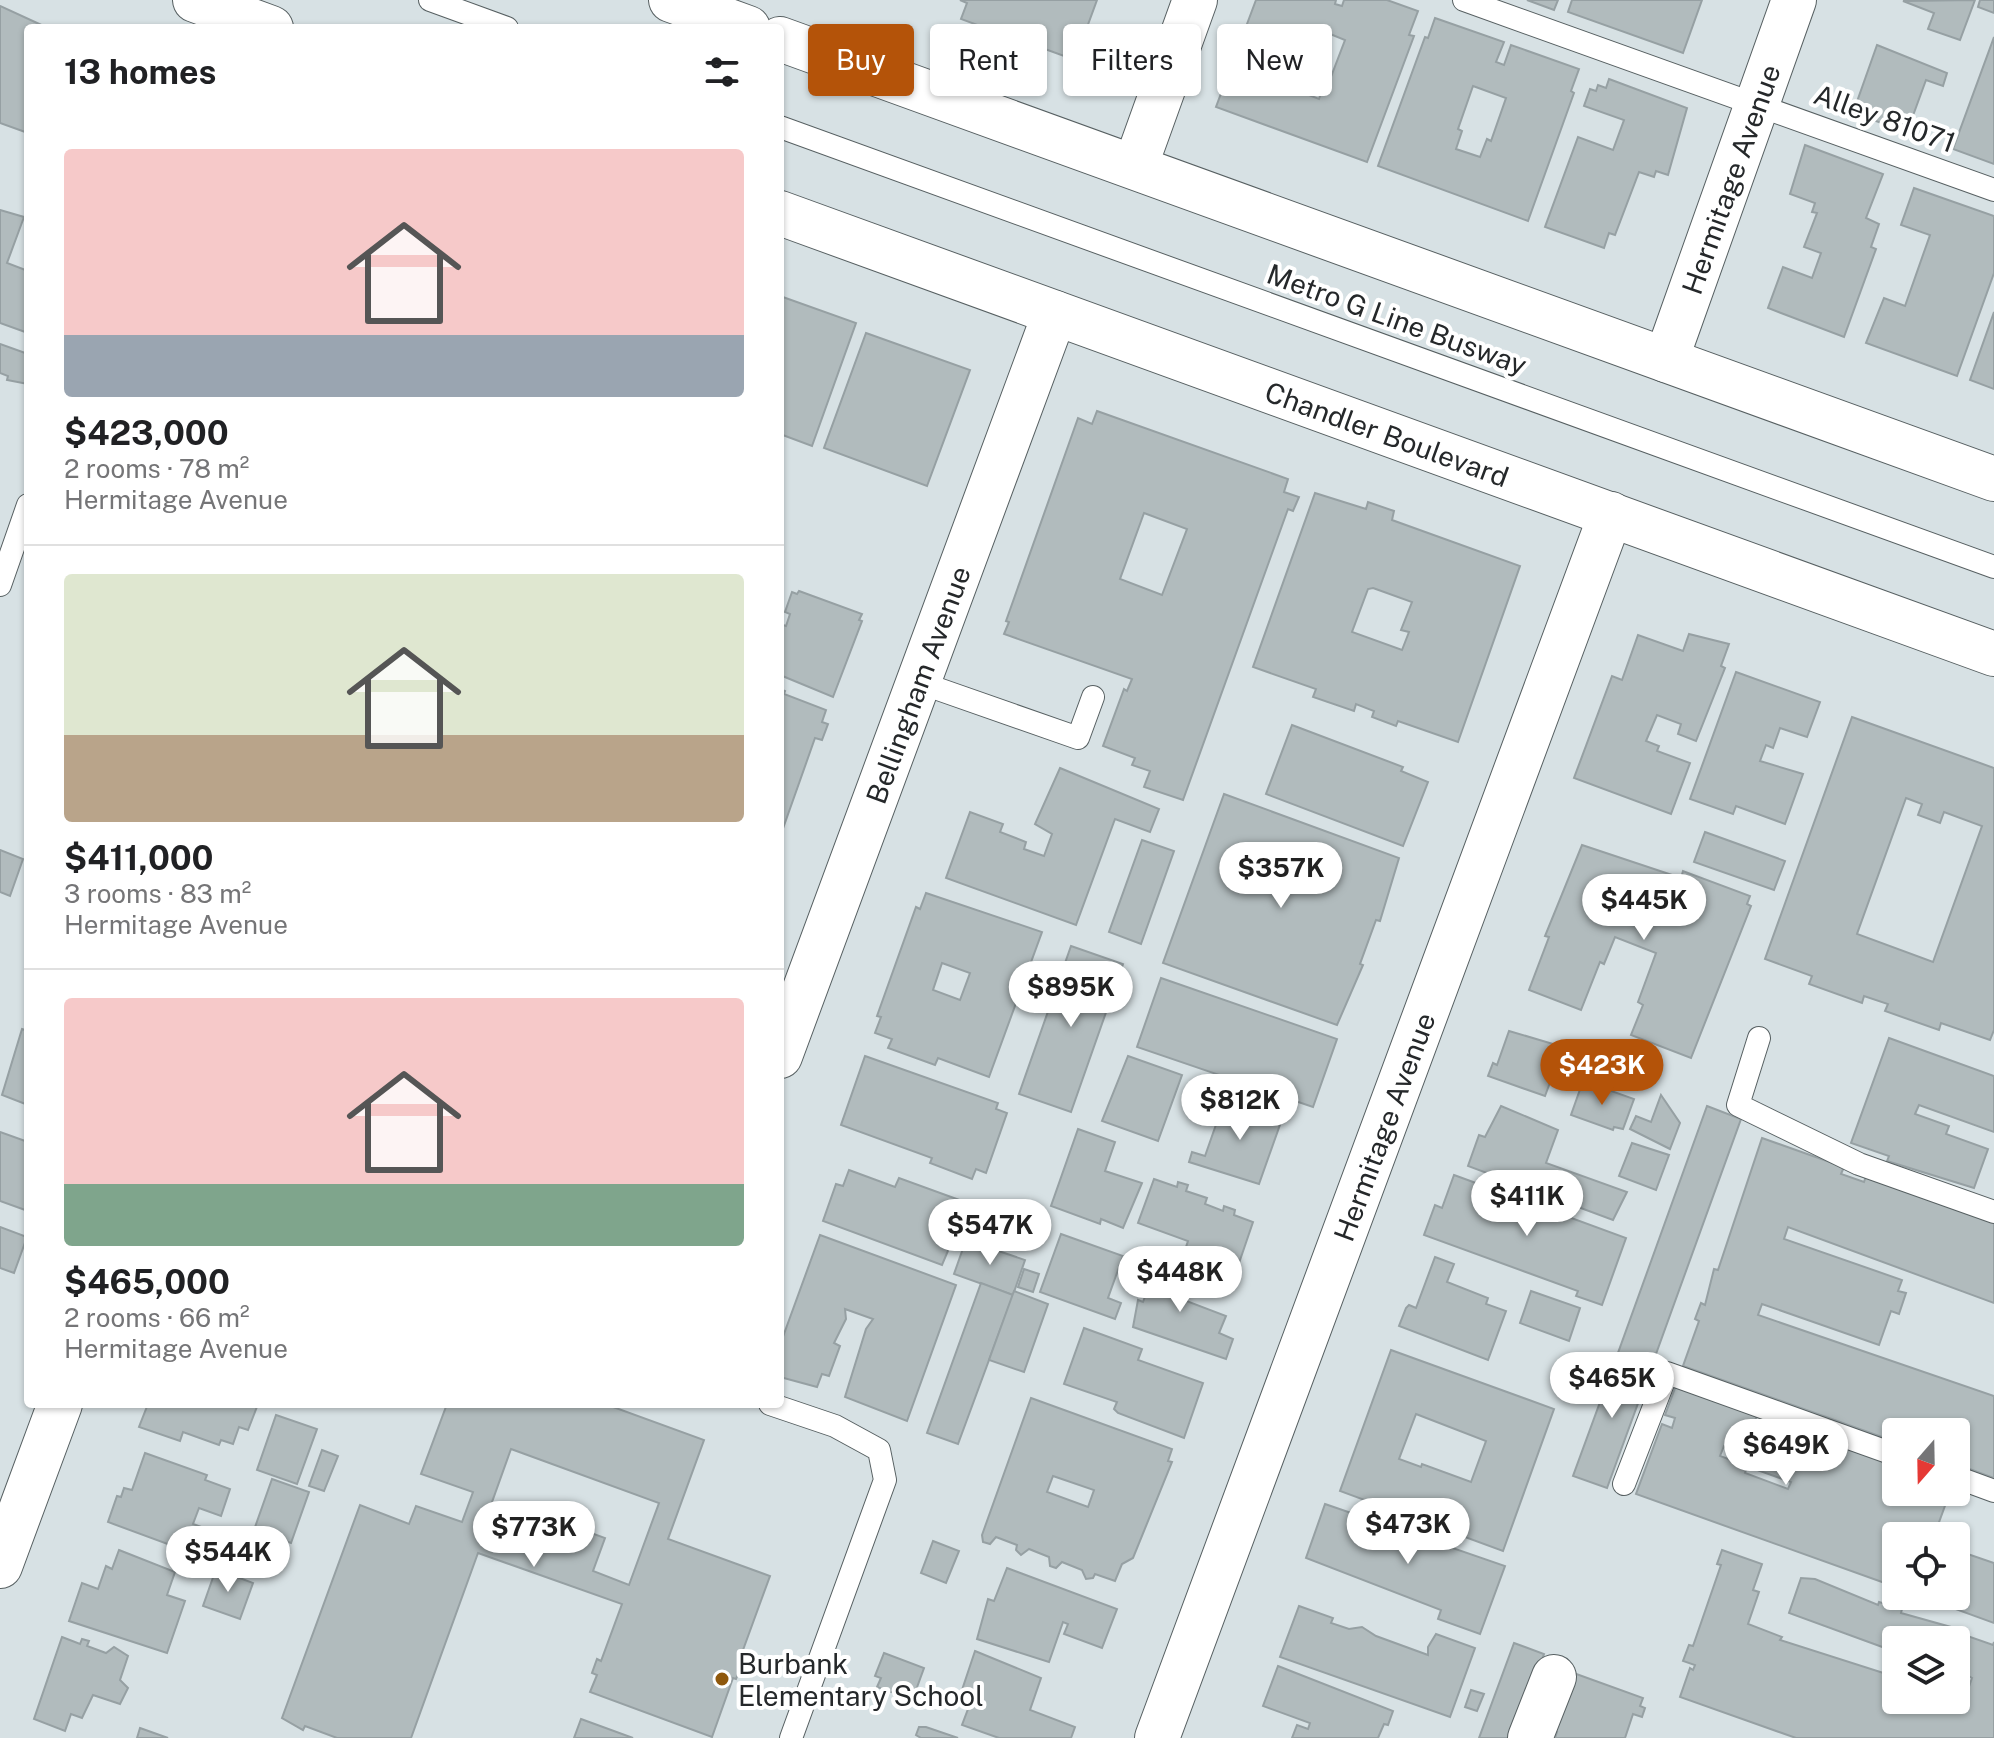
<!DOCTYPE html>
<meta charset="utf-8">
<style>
body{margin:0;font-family:"Public Sans",sans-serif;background:#f2f2f2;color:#202124;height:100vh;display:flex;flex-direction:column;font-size:30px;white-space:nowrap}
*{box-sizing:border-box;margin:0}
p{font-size:26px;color:#757577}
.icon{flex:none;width:44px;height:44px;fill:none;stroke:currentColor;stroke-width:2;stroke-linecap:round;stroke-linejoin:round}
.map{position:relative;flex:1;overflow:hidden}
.sheet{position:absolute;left:24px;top:24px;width:760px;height:1384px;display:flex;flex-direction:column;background:#fff;border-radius:8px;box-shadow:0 2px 6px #0004}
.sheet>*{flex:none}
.top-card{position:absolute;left:808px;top:24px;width:760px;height:72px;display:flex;gap:16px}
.needle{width:52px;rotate:200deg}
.fabs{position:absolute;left:1882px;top:1418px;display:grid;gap:16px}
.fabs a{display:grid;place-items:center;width:88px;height:88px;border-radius:8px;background:#fff;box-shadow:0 2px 6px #0004;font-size:40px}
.price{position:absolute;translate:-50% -68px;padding:0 18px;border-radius:28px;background:#fff;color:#222;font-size:26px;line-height:52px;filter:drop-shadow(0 2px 4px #0008)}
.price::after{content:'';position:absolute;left:50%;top:48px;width:24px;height:18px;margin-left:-12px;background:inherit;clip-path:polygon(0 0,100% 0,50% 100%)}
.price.active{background:#b45309;color:#fff}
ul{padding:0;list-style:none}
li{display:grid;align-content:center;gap:16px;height:424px;padding:0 40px}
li+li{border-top:2px solid #e0e0e0}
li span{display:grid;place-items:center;height:248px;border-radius:8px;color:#555}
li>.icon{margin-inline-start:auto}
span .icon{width:144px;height:144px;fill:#fffc;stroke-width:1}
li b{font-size:34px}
h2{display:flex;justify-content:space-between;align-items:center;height:96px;padding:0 40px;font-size:34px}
.tag{padding:0 28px;border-radius:8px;background:#fff;box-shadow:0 2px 6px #0004;font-size:28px;line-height:72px}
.tag.active{background:#b45309;color:#fff}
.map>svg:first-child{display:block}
.building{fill:#b1bbbd;stroke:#96a0a3;stroke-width:2;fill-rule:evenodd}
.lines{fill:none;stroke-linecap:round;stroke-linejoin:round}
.service-casing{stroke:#576062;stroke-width:24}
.minor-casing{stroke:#576062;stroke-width:46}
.tertiary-casing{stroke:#576062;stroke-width:46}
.service{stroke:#fff;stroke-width:22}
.minor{stroke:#fff;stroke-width:44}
.tertiary{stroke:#fff;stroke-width:44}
.poi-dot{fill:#8f580c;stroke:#fff;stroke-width:3}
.labels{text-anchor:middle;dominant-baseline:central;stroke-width:8;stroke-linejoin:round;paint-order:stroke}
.street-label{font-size:28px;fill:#25282a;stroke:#fff}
.poi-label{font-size:28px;fill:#25282a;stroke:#fff;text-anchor:start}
</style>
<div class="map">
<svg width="1994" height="1738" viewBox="0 0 1994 1738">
<rect width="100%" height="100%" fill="#d7e1e4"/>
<g class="building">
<polygon points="960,0 1097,0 1075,60 1045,49 1043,53 1024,46 1026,43 961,19 967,3"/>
<path d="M1256,0H1336L1335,4L1342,6L1344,0H1387L1418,11L1409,35L1414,36L1367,162L1216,107ZM1313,27L1345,40L1329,82L1325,81L1319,99L1293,89Z"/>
<polygon points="1527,0 1558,0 1554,10"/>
<polygon points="1572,0 1702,0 1683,53 1568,12"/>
<polygon points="1975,0 1960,40 1928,29 1934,13 1903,1"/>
<polygon points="1980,0 1994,0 1994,13 1978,7"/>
<polygon points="0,6 48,28 28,28 28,133 0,123"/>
<path d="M1435,18L1504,42L1496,62L1504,65L1511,45L1579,69L1571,91L1574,93L1528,221L1378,166L1425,37L1428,38ZM1473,86L1506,98L1491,141L1487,139L1480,157L1456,149L1462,131L1458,129Z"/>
<polygon points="1994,37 1994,164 1953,149"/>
<polygon points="1877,45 1947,73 1943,86 1926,80 1907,132 1853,113"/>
<polygon points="1609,79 1687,108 1668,175 1656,171 1654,177 1639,172 1615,235 1609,233 1604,248 1545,227 1578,137 1613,150 1624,120 1584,106 1590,89 1596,91 1598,85 1606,88"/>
<polygon points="1805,145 1883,174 1866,218 1879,224 1871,247 1876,249 1844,337 1768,308 1783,267 1812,278 1821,253 1804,247 1817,213 1812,212 1815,203 1790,194"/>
<polygon points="1914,188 1994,216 1994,273 1957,376 1866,343 1884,298 1905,306 1930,235 1901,225"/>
<polygon points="0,210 24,217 7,263 28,271 28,333 0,323"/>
<polygon points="780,296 856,323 812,446 780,434"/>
<polygon points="1994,312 1994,389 1970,380"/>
<polygon points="866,333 970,370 927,486 824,448"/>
<polygon points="0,344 28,354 28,384 7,380 8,376 0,373"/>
<path d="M1097,411L1288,479L1284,492L1299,497L1293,511L1288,509L1183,800L1144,787L1150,771L1132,765L1135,758L1103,746L1124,689L1127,691L1132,679L1004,634L1009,622L1006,621L1078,418L1092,424ZM1144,513L1187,529L1162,595L1120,579Z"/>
<path d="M1315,493L1366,509L1368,502L1394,511L1392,520L1520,566L1458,742L1398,721L1396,726L1372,717L1374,711L1356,704L1354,711L1313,697L1316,689L1253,667ZM1373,588L1412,602L1401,630L1409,632L1402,650L1352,632L1368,589Z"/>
<polygon points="799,591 862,614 859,620 862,621 833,697 780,675 780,624 786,626 790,614 785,612 792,592 797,594"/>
<polygon points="1689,634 1729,644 1721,666 1725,668 1696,741 1678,734 1681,724 1657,715 1646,741 1659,746 1657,751 1690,763 1671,814 1574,778 1612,676 1622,680 1638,635 1683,651"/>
<polygon points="1736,672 1820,702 1807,737 1780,728 1773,748 1766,745 1760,761 1803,774 1785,824 1736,806 1733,814 1690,799"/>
<polygon points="780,689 785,691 784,694 826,710 822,722 828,724 822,740 815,738 780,837"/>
<path d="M1852,717L1994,768V1030L1990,1040L1941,1023L1939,1030L1885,1011L1888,1004L1864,996L1862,1003L1809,984L1812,976L1765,959ZM1906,798L1922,804L1918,815L1940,823L1944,812L1982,826L1933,962L1857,934Z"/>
<polygon points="1292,725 1403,767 1401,771 1428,782 1403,846 1266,794"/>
<polygon points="1060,768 1159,809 1150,832 1115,819 1076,925 946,878 970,812 1003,824 1000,832 1026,842 1024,849 1044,856 1052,834 1035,824"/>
<polygon points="1224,794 1399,858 1380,921 1376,920 1360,964 1363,965 1337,1025 1163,963"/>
<polygon points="1705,832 1785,861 1774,890 1694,862"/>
<polygon points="1142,840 1174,851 1141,944 1109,932"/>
<polygon points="1582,845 1681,878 1683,871 1750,896 1747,904 1751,906 1691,1058 1631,1035 1643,1005 1638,1002 1656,953 1615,937 1604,964 1600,962 1581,1010 1529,990 1549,937 1545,936"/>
<polygon points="0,850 23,859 10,896 0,892"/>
<path d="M926,893L1042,932L989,1077L938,1058L935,1065L888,1048L892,1039L875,1033L881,1017L877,1016L916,907L920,909ZM942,963L970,973L960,1000L933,990Z"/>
<polygon points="1071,946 1123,964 1071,1112 1019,1094"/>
<polygon points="1161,978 1337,1039 1313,1107 1137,1047"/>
<polygon points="22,1029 28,1031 28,1105 2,1095"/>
<polygon points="1509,1031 1560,1046 1562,1050 1545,1096 1488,1076 1493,1063 1497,1065"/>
<polygon points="1889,1038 1994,1076 1994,1132 1919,1105 1915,1114 1949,1126 1946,1134 1988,1149 1974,1188 1887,1161 1889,1156 1851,1143"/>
<polygon points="865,1056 998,1103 996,1109 1007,1113 986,1173 976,1169 972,1179 930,1163 932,1158 841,1125"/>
<polygon points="1128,1056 1182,1075 1158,1141 1102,1121"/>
<polygon points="1583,1081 1634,1099 1623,1129 1614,1127 1613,1130 1571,1115"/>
<polygon points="1661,1095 1680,1123 1670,1149 1630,1129 1636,1116 1651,1122"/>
<polygon points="1225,1099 1282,1119 1259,1184 1189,1162 1192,1152 1205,1156"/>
<polygon points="1501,1106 1558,1130 1546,1163 1627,1192 1613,1220 1468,1166 1479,1135 1485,1137"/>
<polygon points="1707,1106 1741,1119 1652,1365 1618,1353"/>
<polygon points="1078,1129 1115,1142 1105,1171 1142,1183 1123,1228 1101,1219 1100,1224 1051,1206"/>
<polygon points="0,1132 28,1142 28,1211 0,1201"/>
<polygon points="1762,1138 1844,1167 1841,1174 1864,1182 1866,1176 1994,1222 1994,1303 1788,1227 1784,1239 1902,1280 1898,1291 1906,1293 1899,1314 1891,1311 1879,1345 1762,1304 1758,1315 1994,1396 1994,1478 1956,1464 1956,1432 1896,1432 1896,1442 1683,1366 1699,1321 1695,1319 1701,1303 1705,1305 1714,1269 1718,1270"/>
<polygon points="1632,1143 1669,1155 1656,1190 1619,1176"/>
<polygon points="849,1170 895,1187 899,1178 965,1202 966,1208 942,1265 823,1221 836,1184 843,1186"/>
<polygon points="1454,1175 1626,1238 1602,1305 1576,1296 1578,1291 1424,1235 1435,1205 1442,1208"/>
<polygon points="1154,1179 1177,1187 1178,1182 1188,1185 1186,1191 1207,1198 1205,1204 1223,1211 1224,1206 1235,1210 1234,1215 1253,1222 1238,1266 1186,1247 1188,1241 1138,1223"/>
<polygon points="0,1227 27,1237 14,1273 0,1268"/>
<polygon points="1061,1234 1123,1256 1108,1298 1121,1303 1115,1319 1040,1292"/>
<polygon points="820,1235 956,1285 907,1421 845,1397 866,1329 873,1319 845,1309 846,1319 834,1343 840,1346 829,1376 822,1374 817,1387 780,1377 780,1345"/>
<polygon points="966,1240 1025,1260 1013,1295 954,1274"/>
<polygon points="1435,1257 1454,1264 1447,1282 1488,1298 1486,1304 1506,1311 1488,1360 1399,1326 1406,1308 1409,1305 1416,1308"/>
<polygon points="1158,1261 1191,1273 1181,1299 1226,1316 1219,1333 1233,1339 1226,1359 1133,1327 1138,1300 1143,1302"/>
<polygon points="1024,1269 1039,1274 1033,1292 1018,1287"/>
<polygon points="981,1283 1013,1295 958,1444 927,1433"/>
<polygon points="1014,1291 1048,1304 1024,1372 989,1360"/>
<polygon points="1531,1291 1580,1308 1569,1341 1520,1323"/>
<polygon points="1084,1328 1142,1349 1138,1360 1203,1383 1184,1438 1118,1413 1114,1409 1117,1402 1064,1384"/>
<path d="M1391,1350L1554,1409L1503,1551L1340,1491ZM1416,1414L1486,1441L1471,1482L1422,1464L1421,1467L1399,1459Z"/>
<polygon points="1618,1353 1652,1365 1607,1488 1573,1476"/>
<polygon points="1677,1383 1758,1412 1744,1453 1724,1446 1720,1456 1747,1466 1745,1473 1788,1489 1791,1482 1757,1470 1775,1419 1896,1463 1896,1492 1950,1492 1934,1536 1913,1531 1911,1536 1896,1536 1896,1587 1636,1494 1662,1424 1672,1428 1675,1418 1665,1415"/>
<path d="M1031,1398L1172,1449L1168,1461L1172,1462L1133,1558L1122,1564L1115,1581L1095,1574L1093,1578L1086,1579L1082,1570L1062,1562L1056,1568L1050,1566L1049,1557L1029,1549L1021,1555L1016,1550L1017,1545L996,1537L990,1544L983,1542L982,1535ZM1053,1476L1094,1490L1088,1507L1047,1492Z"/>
<polygon points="148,1404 258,1404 248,1430 239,1427 233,1444 221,1440 219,1445 183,1432 180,1441 139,1427"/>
<path d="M447,1404H605L704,1440L668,1539L770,1576L739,1661L743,1662L736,1679L733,1678L712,1737L590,1692L597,1675L592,1673L597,1659L601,1661L622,1604L478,1553L411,1738H337L305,1726L303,1730L282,1718L360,1505L409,1524L416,1506L462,1522L473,1492L421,1474ZM511,1449L659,1503L629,1585L593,1571L605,1538L528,1510L517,1543L482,1530Z"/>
<polygon points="276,1415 317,1429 297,1484 257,1470"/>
<polygon points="322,1450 338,1456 324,1491 309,1486"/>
<polygon points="145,1453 207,1475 205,1480 230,1489 221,1516 199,1508 193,1524 221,1534 211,1560 108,1522 117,1496 121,1497 124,1488 132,1490"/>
<polygon points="272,1479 309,1492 291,1543 254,1530"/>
<polygon points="1325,1504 1505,1566 1480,1634 1438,1619 1441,1610 1306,1558"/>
<polygon points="933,1541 959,1551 946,1583 921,1573"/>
<polygon points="119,1550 175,1572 167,1595 185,1601 167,1653 69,1621 82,1583 98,1589 106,1566 112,1569"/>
<polygon points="1722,1550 1762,1564 1753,1590 1759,1592 1748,1624 1782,1637 1780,1640 1896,1677 1896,1700 1964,1701 1972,1678 1956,1669 1956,1640 1896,1640 1896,1652 1789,1613 1801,1578 1815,1579 1878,1605 1879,1602 1902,1609 1901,1613 1951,1627 1950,1630 1993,1645 1994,1642 1994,1738 1796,1738 1680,1697 1690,1668 1693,1670 1695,1665 1683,1661 1689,1645 1693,1646 1721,1565 1717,1564"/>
<polygon points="1956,1550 1994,1563 1994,1623 1920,1596 1956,1596"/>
<polygon points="1007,1568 1117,1609 1102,1648 1064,1634 1068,1624 1063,1622 1049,1662 977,1639 988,1599 994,1601"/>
<polygon points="216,1569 253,1583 240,1619 203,1606"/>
<polygon points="1299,1606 1333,1618 1331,1623 1349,1629 1362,1627 1376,1636 1428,1655 1428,1647 1436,1634 1475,1648 1450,1717 1280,1657"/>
<polygon points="62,1637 80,1644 82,1639 89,1641 87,1646 106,1653 114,1647 128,1656 120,1680 128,1688 120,1704 93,1695 82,1718 71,1714 65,1731 34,1719"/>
<polygon points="1514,1643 1544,1654 1513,1738 1479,1738"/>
<polygon points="975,1651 1041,1678 1030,1710 1075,1727 1071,1738 999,1738 962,1725 968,1709 957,1705"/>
<polygon points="884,1653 924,1668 916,1690 904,1686 900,1695 877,1687 881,1678 875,1676"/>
<polygon points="1278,1666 1393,1711 1388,1725 1384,1724 1378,1738 1292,1738 1297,1725 1308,1729 1310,1723 1263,1706"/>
<polygon points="1568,1671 1643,1698 1640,1706 1645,1708 1642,1717 1633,1714 1625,1738 1555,1738 1557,1732 1547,1729"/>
<polygon points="1471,1690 1484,1694 1477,1711 1465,1707"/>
<polygon points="581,1719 633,1738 574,1738"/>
<polygon points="919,1727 926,1727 958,1738 921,1738 916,1735"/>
<polygon points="140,1728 168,1738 137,1738"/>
</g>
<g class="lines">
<defs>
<g id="service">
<polyline points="430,0 507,28"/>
<polyline points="1464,0 1994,190"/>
<polyline points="780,127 1994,567"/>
<polyline points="0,585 28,505"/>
<polyline points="918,682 1078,738 1093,697"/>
<polyline points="1759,1038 1738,1105 1859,1164 1994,1212"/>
<polyline points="770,1404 835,1426 879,1450 885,1480 791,1738"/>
<polyline points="1956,1477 1994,1491"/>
<polyline points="1624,1484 1667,1373 1896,1455"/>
</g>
<g id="minor">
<polyline points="1135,167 1195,0"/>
<path id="s1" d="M1666,360L1794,0"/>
<path id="s2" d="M780,1056L1055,313"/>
<polyline points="0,1566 60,1404"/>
<path id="s3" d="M1157,1738L1611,514"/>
<polyline points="1530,1738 1554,1677"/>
</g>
<g id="tertiary">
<polyline points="195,0 271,28"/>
<polyline points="671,0 748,28"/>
<polyline points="780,39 1994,479"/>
<path id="s4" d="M780,213L1994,654"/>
</g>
</defs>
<use href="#service" class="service-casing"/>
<use href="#minor" class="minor-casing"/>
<use href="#tertiary" class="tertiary-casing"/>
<use href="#service" class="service"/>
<use href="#minor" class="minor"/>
<use href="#tertiary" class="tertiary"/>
</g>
<circle class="poi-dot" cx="722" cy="1679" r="8"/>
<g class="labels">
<g class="street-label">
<text transform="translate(1885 118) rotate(20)">Alley 81071</text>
<text stroke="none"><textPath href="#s1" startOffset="192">Hermitage Avenue</textPath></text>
<text transform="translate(1397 319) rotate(20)">Metro G Line Busway</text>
<text stroke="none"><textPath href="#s4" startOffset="646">Chandler Boulevard</textPath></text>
<text stroke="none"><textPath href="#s2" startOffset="396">Bellingham Avenue</textPath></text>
<text stroke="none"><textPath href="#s3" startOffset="652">Hermitage Avenue</textPath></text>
</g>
<g class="poi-label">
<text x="738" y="1663">Burbank<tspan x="738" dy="32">Elementary School</tspan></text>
</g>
</g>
</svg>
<div class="fabs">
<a><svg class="needle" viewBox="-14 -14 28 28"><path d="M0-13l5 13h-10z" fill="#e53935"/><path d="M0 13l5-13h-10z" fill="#757577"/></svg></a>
<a><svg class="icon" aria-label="locate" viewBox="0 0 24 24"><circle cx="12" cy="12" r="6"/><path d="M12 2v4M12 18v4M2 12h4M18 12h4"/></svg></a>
<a><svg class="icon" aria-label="layers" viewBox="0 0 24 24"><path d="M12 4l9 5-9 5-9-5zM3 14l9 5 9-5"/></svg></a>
</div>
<b class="price" style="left:1281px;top:910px">$357K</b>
<b class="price" style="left:1644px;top:942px">$445K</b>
<b class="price" style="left:1071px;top:1029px">$895K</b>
<b class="price active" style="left:1602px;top:1107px">$423K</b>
<b class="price" style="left:1240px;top:1142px">$812K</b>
<b class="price" style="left:1527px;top:1238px">$411K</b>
<b class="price" style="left:990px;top:1267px">$547K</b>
<b class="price" style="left:1180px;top:1314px">$448K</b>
<b class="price" style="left:1612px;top:1420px">$465K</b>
<b class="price" style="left:1786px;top:1487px">$649K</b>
<b class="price" style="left:1408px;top:1566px">$473K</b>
<b class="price" style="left:534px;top:1569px">$773K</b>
<b class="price" style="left:228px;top:1594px">$544K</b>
<div class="top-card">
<a class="tag active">Buy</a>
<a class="tag">Rent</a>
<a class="tag">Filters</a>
<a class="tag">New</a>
</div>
<section class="sheet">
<h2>13 homes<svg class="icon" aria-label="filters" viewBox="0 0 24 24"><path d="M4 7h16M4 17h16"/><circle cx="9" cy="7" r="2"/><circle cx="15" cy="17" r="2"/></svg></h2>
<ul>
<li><span style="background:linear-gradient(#f6c9c9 75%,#9aa5b1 0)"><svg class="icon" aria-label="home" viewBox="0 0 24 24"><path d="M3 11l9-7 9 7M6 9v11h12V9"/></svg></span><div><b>$423,000</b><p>2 rooms · 78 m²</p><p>Hermitage Avenue</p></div></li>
<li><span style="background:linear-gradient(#dfe7d0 65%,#b9a48a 0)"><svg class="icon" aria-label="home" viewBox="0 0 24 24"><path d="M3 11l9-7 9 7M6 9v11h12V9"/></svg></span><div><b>$411,000</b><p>3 rooms · 83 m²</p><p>Hermitage Avenue</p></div></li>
<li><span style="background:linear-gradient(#f6c9c9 75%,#7fa58c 0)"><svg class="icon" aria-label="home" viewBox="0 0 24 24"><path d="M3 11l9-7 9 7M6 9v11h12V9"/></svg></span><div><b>$465,000</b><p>2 rooms · 66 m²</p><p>Hermitage Avenue</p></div></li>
</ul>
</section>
</div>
